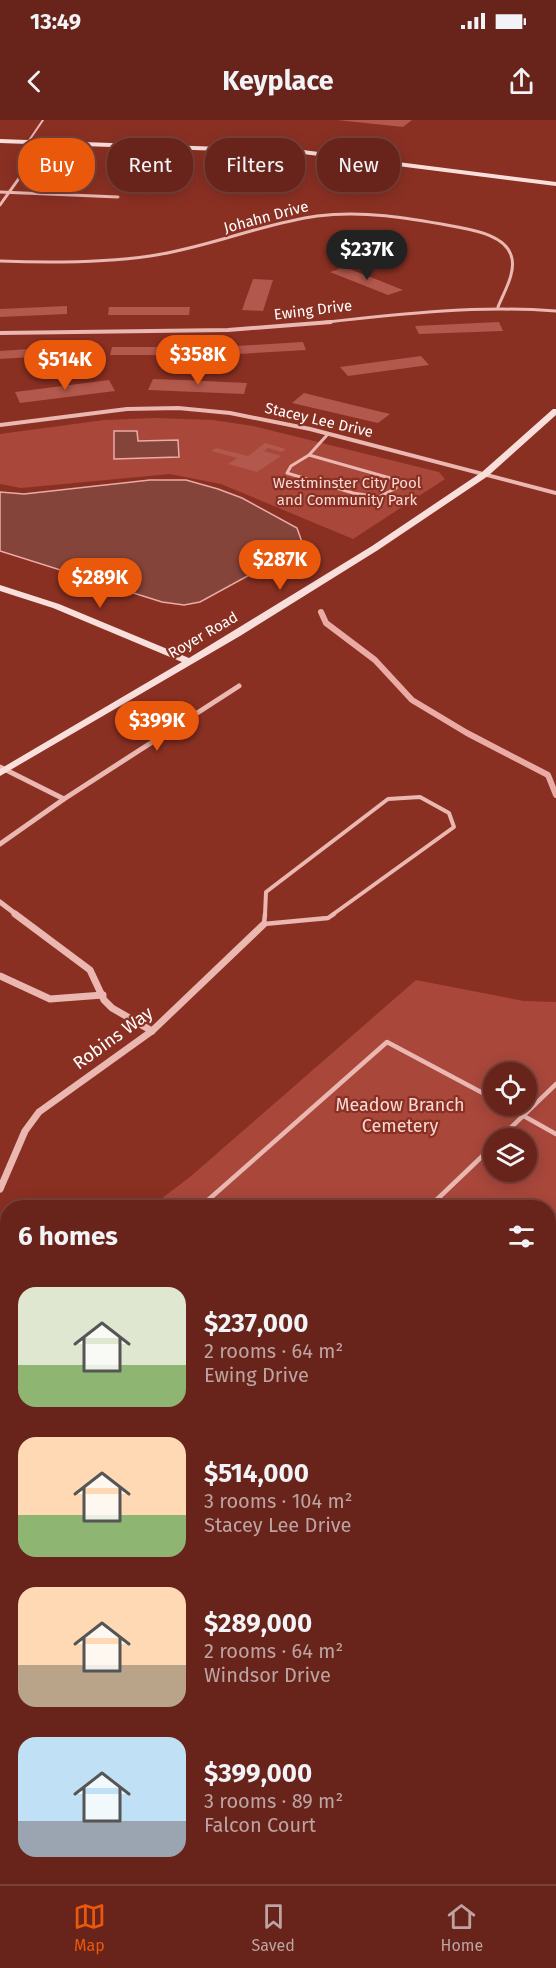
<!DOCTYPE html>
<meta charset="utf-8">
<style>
body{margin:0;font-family:"Fira Sans",sans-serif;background:#6d2c23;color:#f1f3f6;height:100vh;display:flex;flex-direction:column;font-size:22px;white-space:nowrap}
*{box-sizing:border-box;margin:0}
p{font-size:20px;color:#bda4a2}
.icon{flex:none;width:33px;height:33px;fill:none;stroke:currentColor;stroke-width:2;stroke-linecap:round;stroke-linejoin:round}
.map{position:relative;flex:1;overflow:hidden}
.details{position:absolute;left:0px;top:1080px;width:556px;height:684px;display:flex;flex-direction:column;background:#68241a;border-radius:24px 24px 0 0;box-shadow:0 3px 15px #0003,0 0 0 2px #7b4139}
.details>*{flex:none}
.top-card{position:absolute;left:18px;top:18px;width:520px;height:54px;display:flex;gap:12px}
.fabs{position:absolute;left:483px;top:942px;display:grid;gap:12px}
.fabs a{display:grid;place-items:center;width:54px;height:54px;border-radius:50%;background:#68241a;box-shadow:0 3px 15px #0003,0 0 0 2px #7b4139;font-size:30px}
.price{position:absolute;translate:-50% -51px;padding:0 14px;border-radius:21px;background:#ea580c;color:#fff;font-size:20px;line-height:39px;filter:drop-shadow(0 2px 3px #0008)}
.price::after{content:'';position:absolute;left:50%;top:36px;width:18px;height:14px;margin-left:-9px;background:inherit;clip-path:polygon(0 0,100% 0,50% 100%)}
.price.on{background:#222;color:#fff}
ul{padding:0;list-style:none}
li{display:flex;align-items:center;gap:18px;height:150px;padding:0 18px}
li span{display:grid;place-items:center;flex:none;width:168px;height:120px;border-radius:18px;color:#555}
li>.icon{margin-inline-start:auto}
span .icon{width:72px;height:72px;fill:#fffc;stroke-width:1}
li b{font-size:26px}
h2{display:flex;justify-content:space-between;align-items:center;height:72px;padding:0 18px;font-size:26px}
.pill{padding:0 21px;border-radius:24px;background:#68241a;box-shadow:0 3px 15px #0003,0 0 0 2px #7b4139;font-size:21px;line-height:54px}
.pill.on{background:#ea580c;color:#fff}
.status{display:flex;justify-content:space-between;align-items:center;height:42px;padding:0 30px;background:#68241a;direction:ltr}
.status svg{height:16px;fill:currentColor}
header{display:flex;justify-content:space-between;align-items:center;height:78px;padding:0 18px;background:#68241a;font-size:27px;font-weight:700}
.tab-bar{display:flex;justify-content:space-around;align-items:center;height:84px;border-top:2px solid #7b4139;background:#68241a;font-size:16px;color:#bda4a2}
.tab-bar a{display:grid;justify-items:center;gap:3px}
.tab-bar .on{color:#ea580c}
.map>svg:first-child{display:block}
.green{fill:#a9473b;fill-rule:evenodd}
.water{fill:#85443a;stroke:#ebaba5;stroke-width:1.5}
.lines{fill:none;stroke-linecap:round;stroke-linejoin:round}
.stream{stroke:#ebaba5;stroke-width:6}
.building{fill:#b2584c}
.lane-far4{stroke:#eab7b1;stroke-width:2}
.lane-far3{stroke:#eab7b1;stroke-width:3}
.lane-far2{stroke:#eab7b1;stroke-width:4}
.lane-far1{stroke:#eab7b1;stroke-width:4.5}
.lane{stroke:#eab7b1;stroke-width:6}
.street-far4{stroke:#eab7b1;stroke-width:3}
.street-far3{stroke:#eab7b1;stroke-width:4}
.street-far2{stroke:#eab7b1;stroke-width:5}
.street-far1{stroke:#eab7b1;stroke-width:7}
.street{stroke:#eab7b1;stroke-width:8}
.secondary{fill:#f8dfdc;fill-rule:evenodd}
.labels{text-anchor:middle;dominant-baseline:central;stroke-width:4.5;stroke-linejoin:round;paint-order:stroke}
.far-street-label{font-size:15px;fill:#fff;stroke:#8a3023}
.far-park-label{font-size:15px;fill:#f8d9d5;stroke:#8a3023}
.street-label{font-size:18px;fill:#fff;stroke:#8a3023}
.park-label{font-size:18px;fill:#f8d9d5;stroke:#8a3023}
</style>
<div class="status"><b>13:49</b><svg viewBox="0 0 49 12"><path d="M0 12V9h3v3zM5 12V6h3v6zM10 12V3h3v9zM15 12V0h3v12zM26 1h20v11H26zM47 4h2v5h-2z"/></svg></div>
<header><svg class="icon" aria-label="back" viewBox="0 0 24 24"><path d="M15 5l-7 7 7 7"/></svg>Keyplace<svg class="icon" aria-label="share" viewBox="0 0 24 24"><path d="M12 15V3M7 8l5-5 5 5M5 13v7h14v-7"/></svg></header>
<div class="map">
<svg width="556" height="1764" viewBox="0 0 556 1764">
<rect width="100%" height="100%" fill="#8a3023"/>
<g class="green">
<polygon points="155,298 213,300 253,306 439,352 445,359 353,419 221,364 170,354 21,368 0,364 0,314 104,300"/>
<path d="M416,860L524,881L556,882V1764H357L350,1757L549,1756V1088H149L190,1057ZM494,952H526V986H494ZM494,1018H526V1052H494Z"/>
<polygon points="7,1192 7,1402 0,1394 0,1198"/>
<polygon points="99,1756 263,1756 270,1764 93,1764"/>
</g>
<g class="water">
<polygon points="114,311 137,311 138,321 178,320 179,337 114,339"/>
<polygon points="150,360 186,360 218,369 242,378 297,408 302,422 288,434 200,482 184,485 162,482 0,431 0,372 24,374"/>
</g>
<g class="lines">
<polyline class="stream" points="321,492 326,503 375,540 412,580 467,613 548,655 556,675"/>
</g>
<g class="building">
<polygon points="337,0 412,0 403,7"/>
<polygon points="344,147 373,158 403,170 388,175 330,152"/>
<polygon points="253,159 273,160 263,191 242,190"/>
<polygon points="67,186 67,194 0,197 0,189"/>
<polygon points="109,187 190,187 189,195 108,195"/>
<polygon points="499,202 503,211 419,214 415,206"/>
<polygon points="303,222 306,230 221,235 218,227"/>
<polygon points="74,226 76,234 0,239 0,231"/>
<polygon points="112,227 197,227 196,235 110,235"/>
<polygon points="421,236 429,245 348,256 340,247"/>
<polygon points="153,259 184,260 247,263 244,274 148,270"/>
<polygon points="109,260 115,271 20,283 15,272"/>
<polygon points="304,273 361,287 390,294 378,303 292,283"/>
<polygon points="265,323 286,329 282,332 268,328 264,331 281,336 257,352 228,344 237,338 211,331 216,328 248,336"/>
</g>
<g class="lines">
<polyline class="lane-far4" points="28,22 43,0"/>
<g class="lane-far3">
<polygon points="309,335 397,360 396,368 379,377 353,373 287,353 291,346"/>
<polyline points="309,335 328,314"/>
</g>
<polyline class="lane-far2" points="265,795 266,772 388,679 420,677 449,693 454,707 332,795"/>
<g class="lane-far1">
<polyline points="265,794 264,804 328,798 334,794"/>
<polyline points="506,986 556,1014"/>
<polyline points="500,1018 556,964"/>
<polyline points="211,1078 224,1088"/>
<polyline points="199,1088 387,922 494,979"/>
<polyline points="428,1088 494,1025"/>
</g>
<g class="lane">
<polyline points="0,1237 8,1231"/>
<polyline points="549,1311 556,1316"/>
<polyline points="549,1403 556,1395"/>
</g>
<g class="street-far4">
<polyline points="0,72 118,77"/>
<polyline points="0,85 45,22"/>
<path d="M0,141C50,143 100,143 150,136C207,128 260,104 317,96C363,90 408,98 452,106C471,110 504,114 511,135C517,151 504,172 498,187"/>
<path d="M318,203C398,194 475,185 556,191"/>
</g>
<g class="street-far3">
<polyline points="0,213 228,210 331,202"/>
<polyline points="0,305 127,289 178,288 230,293 310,309 556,373"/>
</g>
<g class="street-far2">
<polyline points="0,647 64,679"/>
<polyline points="0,724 64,679 239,566"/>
<polyline points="0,782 17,795"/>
</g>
<g class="street-far1">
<polyline points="15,794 90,850 104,880 112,888 152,911"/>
<polyline points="0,856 50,879 103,875"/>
<polyline points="0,1069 25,1011 39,992 152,911 264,804"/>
</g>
<g class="street">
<polyline points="0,1408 8,1416"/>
<polyline points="339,1756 347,1764"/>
</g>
<g class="secondary">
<polygon points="0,19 303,30 556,62 556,66 303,34 0,23"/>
<polygon points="553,289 556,289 556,295 488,356 378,430 240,516 0,656 0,649 182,542 53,488 0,471 0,465 59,484 189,538 372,426 482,352"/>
</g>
</g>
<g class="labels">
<g class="far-street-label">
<text transform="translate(266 97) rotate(-15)">Johahn Drive</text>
<text transform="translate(313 190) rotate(-7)">Ewing Drive</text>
<text transform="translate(319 300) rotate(13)">Stacey Lee Drive</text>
<text transform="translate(203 515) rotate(-30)">Royer Road</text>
</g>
<g class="far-park-label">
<text x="347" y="363">Westminster City Pool<tspan x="347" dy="17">and Community Park</tspan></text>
</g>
<g class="street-label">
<text transform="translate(113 918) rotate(-36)">Robins Way</text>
</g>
<g class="park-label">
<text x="400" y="985">Meadow Branch<tspan x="400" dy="21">Cemetery</tspan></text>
</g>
</g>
</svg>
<div class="fabs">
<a><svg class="icon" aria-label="locate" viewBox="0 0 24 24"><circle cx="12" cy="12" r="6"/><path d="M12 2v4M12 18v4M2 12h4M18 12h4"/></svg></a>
<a><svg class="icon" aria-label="layers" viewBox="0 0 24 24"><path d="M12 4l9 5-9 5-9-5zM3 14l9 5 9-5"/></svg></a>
</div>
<b class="price on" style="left:367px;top:161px">$237K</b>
<b class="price" style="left:198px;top:266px">$358K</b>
<b class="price" style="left:65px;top:271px">$514K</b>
<b class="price" style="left:280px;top:471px">$287K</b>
<b class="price" style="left:100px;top:489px">$289K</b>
<b class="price" style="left:157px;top:632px">$399K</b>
<div class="top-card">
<a class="pill on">Buy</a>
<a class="pill">Rent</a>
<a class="pill">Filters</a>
<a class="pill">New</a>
</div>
<section class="details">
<h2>6 homes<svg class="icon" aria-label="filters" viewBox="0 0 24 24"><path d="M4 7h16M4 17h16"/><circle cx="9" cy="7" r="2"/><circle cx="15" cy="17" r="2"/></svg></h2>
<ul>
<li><span style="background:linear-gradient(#dfe7d0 65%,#8fb573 0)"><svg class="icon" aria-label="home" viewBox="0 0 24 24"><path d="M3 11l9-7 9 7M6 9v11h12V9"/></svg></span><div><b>$237,000</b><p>2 rooms · 64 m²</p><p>Ewing Drive</p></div></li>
<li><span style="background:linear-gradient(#ffd9b3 65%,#8fb573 0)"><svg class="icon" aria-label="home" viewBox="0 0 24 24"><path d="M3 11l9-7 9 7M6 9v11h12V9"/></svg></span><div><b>$514,000</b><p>3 rooms · 104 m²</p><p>Stacey Lee Drive</p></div></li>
<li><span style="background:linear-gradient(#ffd9b3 65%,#b9a48a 0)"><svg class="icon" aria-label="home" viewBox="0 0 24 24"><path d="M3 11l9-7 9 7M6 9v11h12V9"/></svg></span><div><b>$289,000</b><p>2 rooms · 64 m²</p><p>Windsor Drive</p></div></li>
<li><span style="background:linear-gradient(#bfe0f5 70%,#9aa5b1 0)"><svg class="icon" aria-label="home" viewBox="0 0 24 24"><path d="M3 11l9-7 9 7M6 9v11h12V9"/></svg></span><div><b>$399,000</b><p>3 rooms · 89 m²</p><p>Falcon Court</p></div></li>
</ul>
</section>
</div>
<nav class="tab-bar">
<a class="on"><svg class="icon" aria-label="map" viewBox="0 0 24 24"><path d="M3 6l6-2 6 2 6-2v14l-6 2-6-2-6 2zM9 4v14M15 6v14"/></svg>Map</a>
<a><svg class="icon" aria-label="saved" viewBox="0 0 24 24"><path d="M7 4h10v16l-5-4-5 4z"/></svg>Saved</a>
<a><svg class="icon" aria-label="home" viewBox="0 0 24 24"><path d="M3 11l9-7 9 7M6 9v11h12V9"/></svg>Home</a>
</nav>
